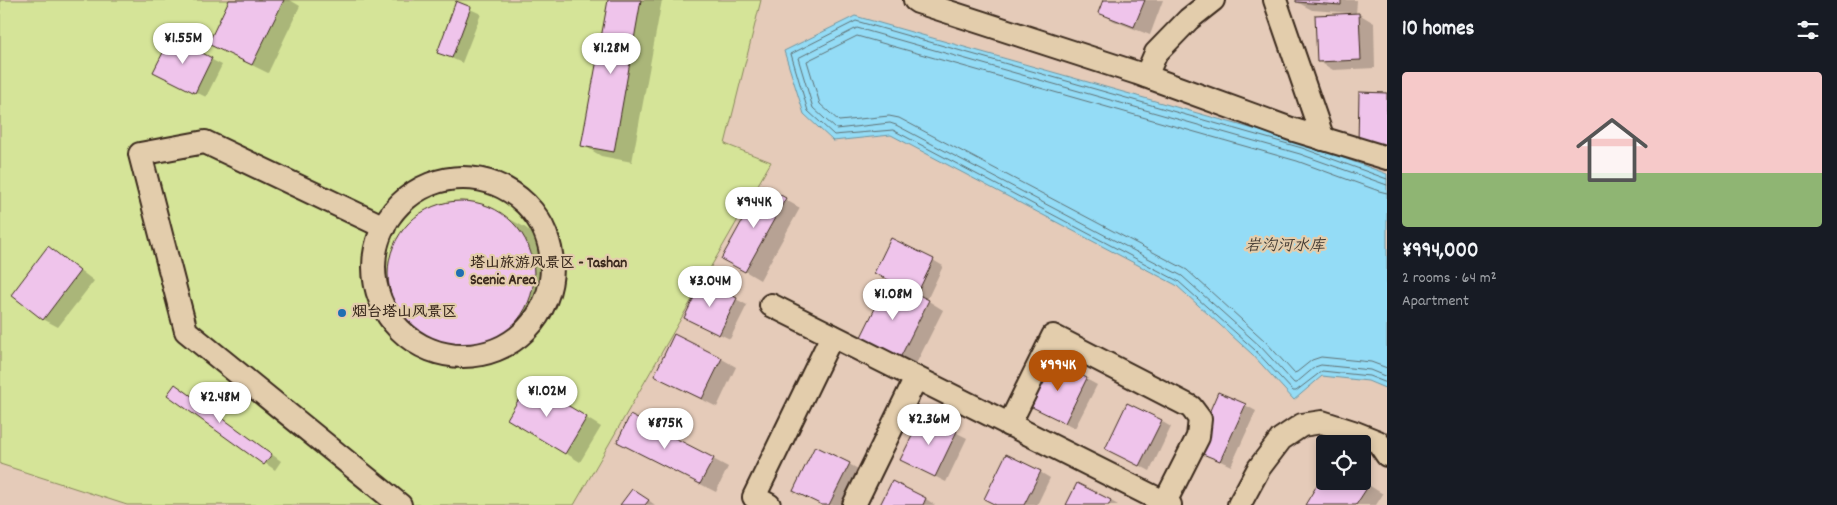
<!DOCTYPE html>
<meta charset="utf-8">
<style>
body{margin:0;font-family:Dekko,"LXGW WenKai TC",sans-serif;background:#242831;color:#f1f3f6;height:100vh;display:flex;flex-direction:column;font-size:19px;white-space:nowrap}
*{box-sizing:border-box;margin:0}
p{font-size:16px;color:#9ea1a6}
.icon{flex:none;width:28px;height:28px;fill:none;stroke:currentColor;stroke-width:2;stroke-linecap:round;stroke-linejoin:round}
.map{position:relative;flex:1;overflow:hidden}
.drawer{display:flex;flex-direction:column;background:#171b24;width:450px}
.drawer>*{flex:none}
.tools{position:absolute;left:1316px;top:435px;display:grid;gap:10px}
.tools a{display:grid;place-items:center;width:55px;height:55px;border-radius:5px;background:#171b24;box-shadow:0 2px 8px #0003;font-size:25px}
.price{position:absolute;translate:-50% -42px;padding:0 11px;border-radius:18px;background:#fff;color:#222;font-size:16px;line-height:32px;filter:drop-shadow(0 1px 2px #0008)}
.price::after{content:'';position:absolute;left:50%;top:30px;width:15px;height:11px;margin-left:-8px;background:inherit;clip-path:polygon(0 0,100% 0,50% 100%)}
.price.active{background:#b45309;color:#fff}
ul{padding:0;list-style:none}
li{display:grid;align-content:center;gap:10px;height:265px;padding:0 15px}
li span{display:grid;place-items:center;height:155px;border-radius:5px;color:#555}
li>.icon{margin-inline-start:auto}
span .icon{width:90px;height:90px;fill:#fffc;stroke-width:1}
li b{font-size:21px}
h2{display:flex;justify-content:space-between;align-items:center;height:60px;padding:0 15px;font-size:21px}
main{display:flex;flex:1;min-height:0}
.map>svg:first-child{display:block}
.green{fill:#d5e498;stroke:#88875b}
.water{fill:#94dcf6;stroke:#7095a0}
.shadow{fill:#0003}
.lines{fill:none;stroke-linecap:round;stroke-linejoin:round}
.shore{stroke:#5f7174;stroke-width:1}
.building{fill:#efc4eb;stroke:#3b2a1e}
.minor-casing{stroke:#3b2a1e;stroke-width:26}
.minor{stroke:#e3cdac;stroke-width:22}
.poi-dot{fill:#1f6fb2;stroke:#e3cdac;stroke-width:2}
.labels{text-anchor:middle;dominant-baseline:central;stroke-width:4.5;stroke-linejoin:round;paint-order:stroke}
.poi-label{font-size:15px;font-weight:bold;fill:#3b2a1e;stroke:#e3cdac;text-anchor:start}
.water-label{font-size:16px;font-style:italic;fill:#443c34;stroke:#e3cdac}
</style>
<main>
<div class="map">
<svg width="1387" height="505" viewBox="0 0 1387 505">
<rect width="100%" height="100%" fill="#e5cbb9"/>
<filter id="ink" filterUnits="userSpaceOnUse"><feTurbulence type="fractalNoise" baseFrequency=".02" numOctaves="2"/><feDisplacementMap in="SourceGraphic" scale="10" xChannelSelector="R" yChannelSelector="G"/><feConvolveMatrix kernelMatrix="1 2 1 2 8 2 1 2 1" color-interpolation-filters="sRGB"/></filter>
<g filter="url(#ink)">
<polygon class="green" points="0,0 761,0 725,144 771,162 574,505 127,505 0,464"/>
<polygon class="water" points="855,16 1303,143 1387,174 1387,389 1368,381 1322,376 1294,400 1252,354 1176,285 891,135 833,141 804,114 784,51"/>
<g class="shadow">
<polygon points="231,0 290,0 300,6 268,73 225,52"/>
<polygon points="609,0 662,0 632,162 601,156 583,145"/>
<polygon points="1104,0 1163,0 1150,35 1114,21 1100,12"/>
<polygon points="1297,0 1357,0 1356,15 1359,14 1374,23 1375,68 1333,70 1318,61 1353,13 1312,10 1297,2"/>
<polygon points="457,3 481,14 462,63 438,52"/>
<polygon points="171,39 222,65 206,97 165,77"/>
<polygon points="763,187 800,208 760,280 723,258"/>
<polygon points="459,202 478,204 506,217 526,228 536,237 545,249 549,263 552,289 547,314 540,327 523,346 512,352 491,356 462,354 439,344 420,333 399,314 392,297 389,269 398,242 417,217 439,206"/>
<polygon points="48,248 63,257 94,281 58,327 43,319"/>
<polygon points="933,260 943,266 927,300 943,310 913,370 874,349 891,281"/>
<polygon points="736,299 747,305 730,339 696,323"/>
<polygon points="722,359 736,367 717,407 671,384"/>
<polygon points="1086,379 1097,385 1075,428 1042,411"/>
<polygon points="186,392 281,461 275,470 169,395"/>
<polygon points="545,392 601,427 580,462 509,418"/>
<polygon points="1245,405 1256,411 1231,466 1195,449"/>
<polygon points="923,416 967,438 946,482 912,465"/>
<polygon points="1161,421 1171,427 1150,471 1117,454"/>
<polygon points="633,450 713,459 728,467 716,492"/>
<polygon points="849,464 860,470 842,505 822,505"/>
<polygon points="1040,472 1050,478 1037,505 997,505"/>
<polygon points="1325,475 1325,481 1362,481 1383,494 1376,505 1306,505"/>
<polygon points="893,483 926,499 935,505 882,505"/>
<polygon points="1077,485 1111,501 1118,505 1067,505"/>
<polygon points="643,496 655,505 622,505"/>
</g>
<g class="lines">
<g class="shore">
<polyline points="1387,179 1302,148 856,21 791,54 808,111 834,135 893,130 1178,281 1255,350 1293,391 1296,391 1322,371 1369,376 1387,383"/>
<polyline points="1387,185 1300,154 857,28 798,58 813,108 836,129 890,123 896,125 1182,276 1260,346 1294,383 1296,383 1315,367 1321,365 1370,370 1387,377"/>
<polyline points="1387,193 1379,191 1297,161 857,36 807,61 820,104 839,121 889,116 899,118 1187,270 1265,341 1294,373 1297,372 1312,360 1321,357 1371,362 1387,368"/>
</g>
</g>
<g class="building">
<polygon points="229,0 284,0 252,65 208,44"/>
<polygon points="608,0 641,0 614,152 581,146"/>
<polygon points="1103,0 1145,0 1134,27 1098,13"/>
<polygon points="1296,0 1341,0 1341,5 1296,2"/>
<polygon points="456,1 471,7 452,58 437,53"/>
<polygon points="1359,13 1361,60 1317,62 1315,15"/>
<polygon points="171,37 212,58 195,93 153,72"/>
<polygon points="1359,92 1387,93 1387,145 1358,145"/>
<polygon points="762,185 786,198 745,272 721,259"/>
<circle cx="461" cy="274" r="73"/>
<polygon points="891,238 934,259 917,294 874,273"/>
<polygon points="48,246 80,271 43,320 11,295"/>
<polygon points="889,280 929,300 898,362 858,343"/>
<polygon points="702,281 737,298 719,335 684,318"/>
<polygon points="674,334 722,358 702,399 654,376"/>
<polygon points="1052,361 1087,378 1065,423 1030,406"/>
<polygon points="529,382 587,417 565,454 507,419"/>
<polygon points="175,384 272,454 264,465 167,395"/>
<polygon points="1218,392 1246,404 1220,461 1193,450"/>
<polygon points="1127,403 1162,420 1139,466 1105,449"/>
<polygon points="923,414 957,431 935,477 900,460"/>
<polygon points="630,415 714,458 700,484 617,442"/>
<polygon points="815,446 850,463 829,505 822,505 793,491"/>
<polygon points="1006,454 1041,471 1024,505 996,505 984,499"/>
<polygon points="1325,472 1325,481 1362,481 1369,485 1356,505 1305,505"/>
<polygon points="892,481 926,498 923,505 880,505"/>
<polygon points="1077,483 1111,500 1109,505 1066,505"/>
<polygon points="632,489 649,500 645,505 620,505"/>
</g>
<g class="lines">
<defs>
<g id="minor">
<polyline points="915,0 918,2 1137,73 1291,129 1387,158"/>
<polyline points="1275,0 1323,139"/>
<polyline points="1146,76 1156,53 1189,19 1213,0"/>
<circle cx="463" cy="267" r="89"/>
<polyline points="384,227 205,142 140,154 186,331 400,505"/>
<polyline points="771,305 1170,505"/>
<polyline points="1009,425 1053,336 1191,407 1200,419 1198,437 1165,502"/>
<polyline points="769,505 754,497 832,336"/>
<polyline points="854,505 916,378"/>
<polyline points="1239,505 1259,468 1281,439 1302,425 1322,422 1353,432 1378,442 1387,455"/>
</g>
</defs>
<use href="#minor" class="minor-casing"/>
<use href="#minor" class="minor"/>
</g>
</g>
<g class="poi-dot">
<circle cx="460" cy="273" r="5"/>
<circle cx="342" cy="313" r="5"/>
</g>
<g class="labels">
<g class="poi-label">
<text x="470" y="264">塔山旅游风景区 - Tashan<tspan x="470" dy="17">Scenic Area</tspan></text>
<text x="352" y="313">烟台塔山风景区</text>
</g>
<g class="water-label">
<text x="1285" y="246">岩沟河水库</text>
</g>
</g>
</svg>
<div class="tools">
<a><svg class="icon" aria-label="locate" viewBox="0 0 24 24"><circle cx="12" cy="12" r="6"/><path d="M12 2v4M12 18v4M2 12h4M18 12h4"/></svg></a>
</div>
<b class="price" style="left:183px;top:65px">¥1.55M</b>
<b class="price" style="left:611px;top:75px">¥1.28M</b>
<b class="price" style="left:754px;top:229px">¥944K</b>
<b class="price" style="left:710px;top:308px">¥3.04M</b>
<b class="price" style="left:893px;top:321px">¥1.08M</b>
<b class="price active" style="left:1058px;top:392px">¥994K</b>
<b class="price" style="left:547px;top:418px">¥1.02M</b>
<b class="price" style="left:220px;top:424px">¥2.48M</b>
<b class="price" style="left:929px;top:446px">¥2.36M</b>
<b class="price" style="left:665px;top:450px">¥875K</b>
</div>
<section class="drawer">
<h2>10 homes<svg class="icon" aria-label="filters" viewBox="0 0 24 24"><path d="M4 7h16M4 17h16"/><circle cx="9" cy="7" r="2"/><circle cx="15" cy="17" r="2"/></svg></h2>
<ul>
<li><span style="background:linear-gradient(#f6c9c9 65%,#8fb573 0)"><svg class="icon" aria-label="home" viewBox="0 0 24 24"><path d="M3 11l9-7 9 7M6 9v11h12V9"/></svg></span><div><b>¥994,000</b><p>2 rooms · 64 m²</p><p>Apartment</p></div></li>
</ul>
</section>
</main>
